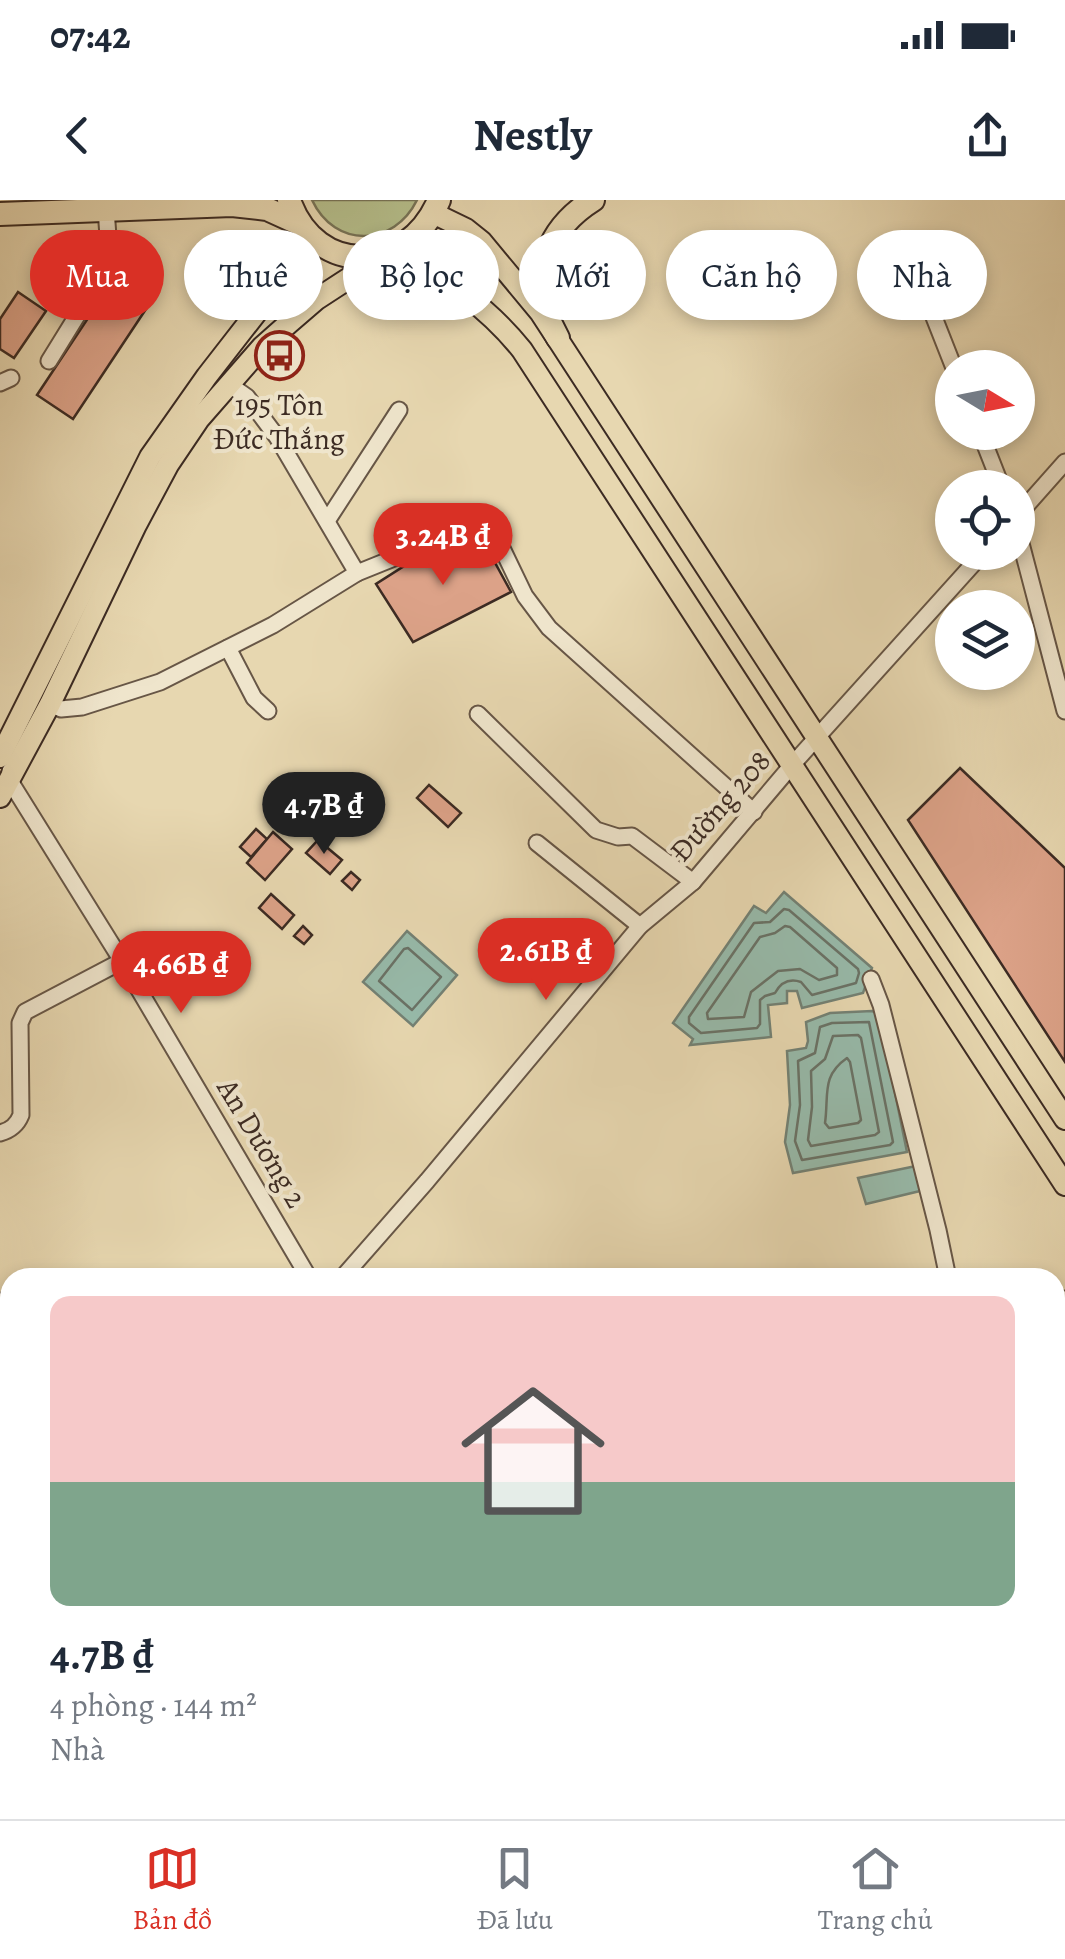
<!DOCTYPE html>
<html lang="vi">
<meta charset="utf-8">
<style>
body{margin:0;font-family:Alegreya,serif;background:#f6f6f7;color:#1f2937;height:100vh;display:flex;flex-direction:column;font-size:38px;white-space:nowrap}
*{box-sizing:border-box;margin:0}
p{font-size:32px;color:#747a83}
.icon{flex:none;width:55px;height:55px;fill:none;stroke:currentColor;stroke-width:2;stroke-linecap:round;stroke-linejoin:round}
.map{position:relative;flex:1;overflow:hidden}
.side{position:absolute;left:0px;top:1068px;width:1065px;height:552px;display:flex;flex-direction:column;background:#fff;border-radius:30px 30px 0 0;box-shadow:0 5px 15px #0003}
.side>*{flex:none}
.top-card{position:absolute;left:30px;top:30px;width:1005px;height:90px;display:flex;gap:20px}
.needle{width:65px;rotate:100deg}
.fabs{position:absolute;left:935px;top:150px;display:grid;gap:20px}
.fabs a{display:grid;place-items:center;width:100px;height:100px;border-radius:50%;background:#fff;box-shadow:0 5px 15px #0003;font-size:50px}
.price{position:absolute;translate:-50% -85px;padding:0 22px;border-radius:35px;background:#d93025;color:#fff;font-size:32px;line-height:65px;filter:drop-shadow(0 2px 5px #0008)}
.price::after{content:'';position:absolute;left:50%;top:60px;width:30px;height:22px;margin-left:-15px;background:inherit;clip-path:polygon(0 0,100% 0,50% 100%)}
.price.on{background:#222;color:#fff}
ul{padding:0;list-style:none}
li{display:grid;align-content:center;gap:20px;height:530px;padding:0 50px}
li+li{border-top:2px solid #e0e1e3}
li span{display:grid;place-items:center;height:310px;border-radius:20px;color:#555}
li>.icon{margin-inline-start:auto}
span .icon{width:180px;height:180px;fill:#fffc;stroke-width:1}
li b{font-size:42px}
.chip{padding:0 35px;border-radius:45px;background:#fff;box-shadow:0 5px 15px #0003;font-size:35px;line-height:90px}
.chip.on{background:#d93025;color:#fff}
.status{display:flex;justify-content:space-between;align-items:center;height:70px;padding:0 50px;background:#fff;direction:ltr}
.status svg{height:28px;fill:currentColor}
header{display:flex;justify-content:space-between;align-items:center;height:130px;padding:0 50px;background:#fff;font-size:45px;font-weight:700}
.menu{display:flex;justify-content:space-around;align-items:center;height:140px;border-top:2px solid #e0e1e3;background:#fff;font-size:28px;color:#747a83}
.menu a{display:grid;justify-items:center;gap:5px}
.menu .on{color:#d93025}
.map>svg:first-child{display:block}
.green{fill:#b5be8b;stroke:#787457;stroke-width:2.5}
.water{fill:#97baaa;stroke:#738174;stroke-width:2.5}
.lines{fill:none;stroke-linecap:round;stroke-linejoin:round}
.shore{stroke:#6a7266;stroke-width:2.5}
.building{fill:#dca288;stroke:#3c2b23;stroke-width:2.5}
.minor-casing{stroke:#675646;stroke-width:19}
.major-casing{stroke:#3c2b23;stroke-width:24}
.highway-casing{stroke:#3c2b23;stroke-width:26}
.minor{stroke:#efe5cc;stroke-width:15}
.major{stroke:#e7d7b0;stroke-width:20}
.highway{stroke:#e7d7b0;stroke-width:22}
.labels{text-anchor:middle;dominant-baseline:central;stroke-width:8;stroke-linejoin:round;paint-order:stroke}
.poi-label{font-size:30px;fill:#3c2b23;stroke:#efe5cc}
.street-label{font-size:30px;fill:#3c2b23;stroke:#efe5cc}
</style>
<div class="status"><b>07:42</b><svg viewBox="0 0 49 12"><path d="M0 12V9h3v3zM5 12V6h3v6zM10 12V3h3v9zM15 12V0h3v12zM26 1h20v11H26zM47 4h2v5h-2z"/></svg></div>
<header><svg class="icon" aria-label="back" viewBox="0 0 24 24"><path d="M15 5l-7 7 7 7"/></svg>Nestly<svg class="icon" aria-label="share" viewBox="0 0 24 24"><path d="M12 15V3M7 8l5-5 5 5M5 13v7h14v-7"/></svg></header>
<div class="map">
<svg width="1065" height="1619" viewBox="0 0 1065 1619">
<rect width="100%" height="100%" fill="#e7d7b0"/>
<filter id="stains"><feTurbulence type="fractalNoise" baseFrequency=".002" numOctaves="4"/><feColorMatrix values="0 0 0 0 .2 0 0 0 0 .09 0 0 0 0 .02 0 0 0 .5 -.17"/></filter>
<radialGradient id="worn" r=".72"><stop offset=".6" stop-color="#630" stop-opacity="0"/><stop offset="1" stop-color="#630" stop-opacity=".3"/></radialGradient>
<path class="green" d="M312,0H417C394,47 335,49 312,0Z"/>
<g class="water">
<polygon points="784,692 872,768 863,793 802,808 797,791 787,791 787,803 768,805 771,837 690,845 693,839 673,823 754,706 766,713"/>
<polygon points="407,731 457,775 413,826 363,782"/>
<polygon points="872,811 879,814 907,952 793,973 785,942 790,905 787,851 806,848 808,841 806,822 830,813"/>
<polygon points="916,966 920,991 866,1004 858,978"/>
<polygon points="1055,1605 1065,1611 1065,1619 375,1619 383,1610 1055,1610"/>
</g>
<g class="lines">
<g class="shore">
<path d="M784,709L789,710L858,769L859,773L856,783L812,795L801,782C789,778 781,782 775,793L765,796L760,800V824L757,828L701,833L689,823V817L754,723L770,722Z"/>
<polygon points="785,726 790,727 837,768 837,775 819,780 800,769 778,771 751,792 744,817 708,819 707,813 760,737 775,733"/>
<polygon points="408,748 441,777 412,810 379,781 404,749"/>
<polygon points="869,822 893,942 890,945 802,960 795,941 800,905 798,861 815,853 820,827 832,823"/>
<polygon points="858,835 861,838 879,932 875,935 811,946 808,940 812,907 811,871 825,859 833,836"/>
<path d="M847,858L850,862L861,920L858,923L829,928L825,923C829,895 821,876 847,858Z"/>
</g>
</g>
<g class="building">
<polygon points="110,85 146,109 73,219 37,195"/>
<polygon points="18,92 46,111 14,158 0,149 0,119"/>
<polygon points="482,339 511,392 413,442 376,384 409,363"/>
<polygon points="960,568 1065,668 1065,862 908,620"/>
<polygon points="429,585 461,613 448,627 417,598"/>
<polygon points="256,629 267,639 251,657 240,647"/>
<polygon points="273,632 292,649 265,680 247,663"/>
<polygon points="318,640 342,660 330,674 306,653"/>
<polygon points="351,672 360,680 352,690 342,681"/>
<polygon points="271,694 294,715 282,729 259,708"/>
<polygon points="303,726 312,735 304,744 294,736"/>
</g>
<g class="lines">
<defs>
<g id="minor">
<polyline points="913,64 954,168"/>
<polyline points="49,161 104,72 109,50 106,9"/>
<polyline points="0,183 11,178"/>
<polyline points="230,185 247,197 277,237 357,373"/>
<polyline points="980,232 1002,288"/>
<polyline points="1018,315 1065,262"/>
<polyline points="327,321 399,210"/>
<polyline points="1018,332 1065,511"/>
<polyline points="228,448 254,498 268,511"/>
<polyline points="50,504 61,509 82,507 160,482 273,425 357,373 471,327 484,328 499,342 525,396 549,428 754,612"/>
<polyline points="478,514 596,630 618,637 632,636 693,682"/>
<polyline points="10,571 10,581 122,761 309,1078"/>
<polyline points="537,643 640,726"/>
<polyline points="871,779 881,805 938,1030 948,1078"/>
<path d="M0,933C11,930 17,925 21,915L20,823L25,812L122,761"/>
<polyline points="342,1078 427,981 640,726 693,682 792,565 984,352"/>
<polyline points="1055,1100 1065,1099"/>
<polyline points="0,1101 10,1103"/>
<polyline points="0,1460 10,1444"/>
<polyline points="1055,1501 1065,1504"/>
<polyline points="28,1619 30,1610"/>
</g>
<g id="major">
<polyline points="433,13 466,29 481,41 540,112 1065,919"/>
<path d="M396,50C444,78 487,106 522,150L1065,985"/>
<polyline points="0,557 150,257 207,176 281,81 316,40"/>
<polyline points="0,597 50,504 136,325 168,265 199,219 262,147 289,123 317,99 383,56"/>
</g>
<g id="highway">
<path d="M289,0C316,78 408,74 439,0"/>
<polyline points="0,14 232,5 267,9 300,24"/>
<path d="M558,138C528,86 542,32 593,0"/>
</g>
</defs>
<use href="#minor" class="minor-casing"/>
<use href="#major" class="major-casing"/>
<use href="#highway" class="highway-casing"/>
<use href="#minor" class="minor"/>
<use href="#major" class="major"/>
<use href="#highway" class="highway"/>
</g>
<defs>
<symbol id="bus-ring" viewBox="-11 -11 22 22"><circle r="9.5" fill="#efe5cc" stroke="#8f2418" stroke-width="1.5"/><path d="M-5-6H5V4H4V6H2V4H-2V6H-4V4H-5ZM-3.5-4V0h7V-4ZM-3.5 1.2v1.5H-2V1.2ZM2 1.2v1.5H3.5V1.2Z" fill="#8f2418"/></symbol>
</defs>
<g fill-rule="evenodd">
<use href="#bus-ring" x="252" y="128" width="55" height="55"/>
</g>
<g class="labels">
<g class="poi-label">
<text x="279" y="205">195 Tôn<tspan x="279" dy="34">Đức Thắng</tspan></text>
</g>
<g class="street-label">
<text transform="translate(720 606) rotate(-49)">Đường 208</text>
<text transform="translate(262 943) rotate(59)">An Dương 2</text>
</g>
</g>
<rect width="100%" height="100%" filter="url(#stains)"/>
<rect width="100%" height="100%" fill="url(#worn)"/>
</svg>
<div class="fabs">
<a><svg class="needle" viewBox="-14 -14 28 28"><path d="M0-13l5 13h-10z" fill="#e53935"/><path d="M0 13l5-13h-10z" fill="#747a83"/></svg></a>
<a><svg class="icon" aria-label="locate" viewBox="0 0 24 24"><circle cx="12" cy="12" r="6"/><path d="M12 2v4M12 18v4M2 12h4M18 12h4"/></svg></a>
<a><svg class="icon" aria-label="layers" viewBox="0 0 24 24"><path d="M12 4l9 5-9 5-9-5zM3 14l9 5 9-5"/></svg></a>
</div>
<b class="price" style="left:443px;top:388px">3.24B ₫</b>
<b class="price on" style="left:324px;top:657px">4.7B ₫</b>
<b class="price" style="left:546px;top:803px">2.61B ₫</b>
<b class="price" style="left:181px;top:816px">4.66B ₫</b>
<div class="top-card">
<a class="chip on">Mua</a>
<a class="chip">Thuê</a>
<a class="chip">Bộ lọc</a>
<a class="chip">Mới</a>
<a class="chip">Căn hộ</a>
<a class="chip">Nhà</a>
</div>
<section class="side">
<ul>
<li><span style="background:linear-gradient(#f6c9c9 60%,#7fa58c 0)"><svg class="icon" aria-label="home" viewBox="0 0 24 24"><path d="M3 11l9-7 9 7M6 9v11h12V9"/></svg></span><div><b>4.7B ₫</b><p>4 phòng · 144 m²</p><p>Nhà</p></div></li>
</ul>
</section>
</div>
<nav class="menu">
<a class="on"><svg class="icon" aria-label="map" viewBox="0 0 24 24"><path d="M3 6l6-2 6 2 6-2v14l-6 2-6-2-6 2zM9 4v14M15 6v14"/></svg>Bản đồ</a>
<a><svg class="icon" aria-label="saved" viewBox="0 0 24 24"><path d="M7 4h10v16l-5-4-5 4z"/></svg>Đã lưu</a>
<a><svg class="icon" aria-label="home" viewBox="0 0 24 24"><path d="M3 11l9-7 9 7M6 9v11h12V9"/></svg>Trang chủ</a>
</nav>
